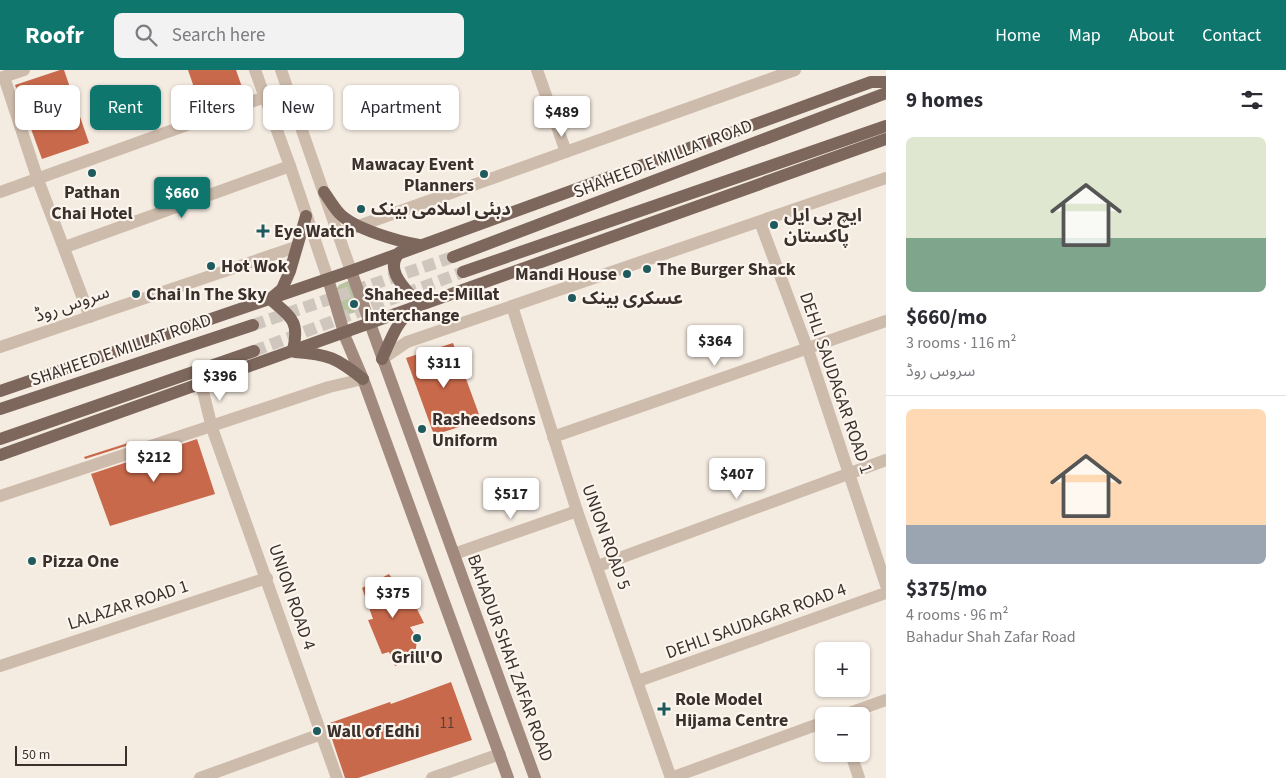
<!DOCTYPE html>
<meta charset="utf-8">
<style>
body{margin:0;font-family:"Source Sans 3","Noto Sans Arabic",sans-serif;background:#f2f2f3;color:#2b2b33;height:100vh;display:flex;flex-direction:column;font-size:19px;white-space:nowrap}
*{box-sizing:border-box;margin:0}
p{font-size:16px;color:#7c7c81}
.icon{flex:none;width:28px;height:28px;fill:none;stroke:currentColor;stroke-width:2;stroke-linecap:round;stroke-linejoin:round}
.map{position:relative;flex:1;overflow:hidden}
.drawer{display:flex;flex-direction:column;background:#fff;width:400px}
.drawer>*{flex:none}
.guide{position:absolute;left:15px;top:15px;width:475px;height:45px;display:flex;gap:10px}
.fabs{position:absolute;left:815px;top:572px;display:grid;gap:10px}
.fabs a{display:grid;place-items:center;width:55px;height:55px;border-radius:8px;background:#fff;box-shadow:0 1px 4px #0004;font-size:25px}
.scale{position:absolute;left:15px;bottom:12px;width:112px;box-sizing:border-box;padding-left:5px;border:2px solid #3b302b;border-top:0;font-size:14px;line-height:18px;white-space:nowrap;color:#3b302b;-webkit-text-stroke:4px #fbf5ee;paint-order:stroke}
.price{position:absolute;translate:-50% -42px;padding:0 11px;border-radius:5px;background:#fff;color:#222;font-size:16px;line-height:32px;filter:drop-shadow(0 1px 2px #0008)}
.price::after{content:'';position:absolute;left:50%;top:30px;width:15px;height:11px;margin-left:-8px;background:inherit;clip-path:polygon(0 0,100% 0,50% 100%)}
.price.on{background:#0f766e;color:#fff}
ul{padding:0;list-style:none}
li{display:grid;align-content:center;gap:10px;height:265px;padding:0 20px}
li+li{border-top:1px solid #e1e1e2}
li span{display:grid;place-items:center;height:155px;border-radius:8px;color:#555}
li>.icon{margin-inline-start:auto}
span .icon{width:90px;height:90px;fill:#fffc;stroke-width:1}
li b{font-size:21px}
h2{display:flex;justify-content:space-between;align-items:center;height:60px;padding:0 20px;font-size:21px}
.chip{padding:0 18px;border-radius:8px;background:#fff;box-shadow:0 1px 4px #0004;font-size:18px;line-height:45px}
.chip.on{background:#0f766e;color:#fff}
header{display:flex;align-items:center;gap:30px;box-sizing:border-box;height:70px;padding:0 25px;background:#0f766e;color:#fff}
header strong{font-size:24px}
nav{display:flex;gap:28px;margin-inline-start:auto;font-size:18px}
.search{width:350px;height:45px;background:#f2f2f3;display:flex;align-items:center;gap:12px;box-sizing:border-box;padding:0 18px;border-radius:8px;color:#7c7c81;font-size:19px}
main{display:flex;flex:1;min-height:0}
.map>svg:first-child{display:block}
.green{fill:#b8c4a0}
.building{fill:#c8694b}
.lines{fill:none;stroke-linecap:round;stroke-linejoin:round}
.primary-tunnel{stroke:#cfc6bd;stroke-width:12;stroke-dasharray:12 6;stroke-linecap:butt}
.minor{stroke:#cdbbac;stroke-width:12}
.tertiary{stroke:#cdbbac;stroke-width:12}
.secondary{stroke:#a18a7d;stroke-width:12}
.primary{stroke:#7d675c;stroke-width:12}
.poi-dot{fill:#1f5a5e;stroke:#fbf5ee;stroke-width:2}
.labels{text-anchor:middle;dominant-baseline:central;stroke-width:4.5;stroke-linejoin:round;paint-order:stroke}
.number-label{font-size:15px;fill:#5e3e33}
.street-label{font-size:18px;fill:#3b302b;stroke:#fbf5ee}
.poi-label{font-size:18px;font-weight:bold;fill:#3b302b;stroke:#fbf5ee;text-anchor:start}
</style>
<header>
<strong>Roofr</strong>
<div class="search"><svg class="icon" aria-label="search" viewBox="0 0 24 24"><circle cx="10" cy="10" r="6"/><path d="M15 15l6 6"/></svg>Search here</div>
<nav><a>Home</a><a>Map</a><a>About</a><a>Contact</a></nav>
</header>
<main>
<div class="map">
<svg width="886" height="708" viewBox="0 0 886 708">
<rect width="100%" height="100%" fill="#f4ebe1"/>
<path class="green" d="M348,211L363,217L367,227C361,238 358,246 343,243L336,220L339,215Z"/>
<g class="building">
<polygon points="60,0 64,0 89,73 42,89 15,15"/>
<polygon points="188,0 236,0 242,17 199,32"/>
<polygon points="453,273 481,350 434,365 406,288"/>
<polygon points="197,369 215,424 110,456 91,404"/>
<polygon points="131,372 132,374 85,389 84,387"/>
<polygon points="389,504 409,532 412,531 415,535 424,553 410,557 417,568 415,588 395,596 389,582 382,584 368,550 373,549 362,518"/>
<polygon points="451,612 472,670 358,708 345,708 327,654 390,632 391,634"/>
</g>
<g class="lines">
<g class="primary-tunnel">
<polyline points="253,255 453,187"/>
<polyline points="254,281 463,202"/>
</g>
<g class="minor">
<polyline points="537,0 566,82"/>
<polyline points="4,7 38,110 90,247"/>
<polyline points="0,8 24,0"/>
<polyline points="0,122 265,27"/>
<polyline points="760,152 808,280 886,515"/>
<polyline points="339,163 795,0"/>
<polyline points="65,177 290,96"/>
<polyline points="512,236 577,441 671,708"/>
<polyline points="0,277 296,177"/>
<polyline points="382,289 407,272 886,108"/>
<polyline points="201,313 212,358 337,708"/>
<polyline points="553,367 886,251"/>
<polyline points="0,426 329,317 363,309"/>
<polyline points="454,484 577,441"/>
<polyline points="598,496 886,390"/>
<polyline points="0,596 267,508"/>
<polyline points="638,611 886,523"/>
<polyline points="841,646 886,630"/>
<polyline points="851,684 859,708"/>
<polyline points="200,708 321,664"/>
<polyline points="432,708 500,684"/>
<polyline points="671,708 824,652"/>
</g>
<g class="tertiary">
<polyline points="255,0 290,96 328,209"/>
<polyline points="281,0 351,201"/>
</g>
<g class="secondary">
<polyline points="351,201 535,708"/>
<polyline points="328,209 346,269 363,309 508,708"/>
</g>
<g class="primary">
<path d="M324,122C329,129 334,138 340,144C355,159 397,171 419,175"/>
<path d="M400,182C382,200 408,221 419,235"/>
<polyline points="453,187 886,23"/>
<polyline points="463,202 886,56"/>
<path d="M293,280C300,251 291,247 270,229L282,219L290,201L306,146"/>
<path d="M295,282C328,284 337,288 363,309"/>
<path d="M382,289C390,272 397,249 414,239"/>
<polyline points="0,321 351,201 871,12 886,12"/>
<polyline points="0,339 253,255"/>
<polyline points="0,369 254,281"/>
<polyline points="0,385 886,69"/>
</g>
</g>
<g class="poi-dot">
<circle cx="92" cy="103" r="5"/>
<circle cx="484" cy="104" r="5"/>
<circle cx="361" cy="139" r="5"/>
<circle cx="774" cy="155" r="5"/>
<path d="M260.5 153.5h5v5h5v5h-5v5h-5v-5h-5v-5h5z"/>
<circle cx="211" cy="196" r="5"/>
<circle cx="647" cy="199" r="5"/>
<circle cx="627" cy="204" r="5"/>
<circle cx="136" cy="224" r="5"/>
<circle cx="572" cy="228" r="5"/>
<circle cx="354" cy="234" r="5"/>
<circle cx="422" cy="359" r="5"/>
<circle cx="32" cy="491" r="5"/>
<circle cx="417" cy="568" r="5"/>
<path d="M661.5 631.5h5v5h5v5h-5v5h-5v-5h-5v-5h5z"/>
<circle cx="317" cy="661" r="5"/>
</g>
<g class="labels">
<g class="number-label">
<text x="447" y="653">11</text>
</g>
<g class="street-label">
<text transform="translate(663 89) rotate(-21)">SHAHEED E MILLAT ROAD</text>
<text transform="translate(72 234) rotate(-19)">سروس روڈ</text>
<text transform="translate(121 280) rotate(-19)">SHAHEED E MILLAT ROAD</text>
<text transform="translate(836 313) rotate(71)">DEHLI SAUDAGAR ROAD 1</text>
<text transform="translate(606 467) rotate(70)">UNION ROAD 5</text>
<text transform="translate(292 527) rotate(71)">UNION ROAD 4</text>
<text transform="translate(128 535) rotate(-18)">LALAZAR ROAD 1</text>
<text transform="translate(756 551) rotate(-20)">DEHLI SAUDAGAR ROAD 4</text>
<text transform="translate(510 588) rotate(70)">BAHADUR SHAH ZAFAR ROAD</text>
</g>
<g class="poi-label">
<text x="474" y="94" text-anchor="end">Mawacay Event<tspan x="474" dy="21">Planners</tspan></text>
<text x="92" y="122" text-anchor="middle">Pathan<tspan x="92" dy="21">Chai Hotel</tspan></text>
<text x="371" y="139">دبئی اسلامی بینک</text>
<text x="784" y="145">ایچ بی ایل<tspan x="784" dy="21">پاکستان</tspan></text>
<text x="274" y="161">Eye Watch</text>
<text x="221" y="196">Hot Wok</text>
<text x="657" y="199">The Burger Shack</text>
<text x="617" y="204" text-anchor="end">Mandi House</text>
<text x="146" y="224">Chai In The Sky</text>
<text x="364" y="224">Shaheed-e-Millat<tspan x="364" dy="21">Interchange</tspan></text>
<text x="582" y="228">عسکری بینک</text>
<text x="432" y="349">Rasheedsons<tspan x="432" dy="21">Uniform</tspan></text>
<text x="42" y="491">Pizza One</text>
<text x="417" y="587" text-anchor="middle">Grill'O</text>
<text x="675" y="629">Role Model<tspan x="675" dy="21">Hijama Centre</tspan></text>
<text x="327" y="661">Wall of Edhi</text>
</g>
</g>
</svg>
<div class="fabs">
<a>+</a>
<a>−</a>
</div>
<div class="scale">50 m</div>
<b class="price" style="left:562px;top:68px">$489</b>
<b class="price on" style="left:182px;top:149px">$660</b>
<b class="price" style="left:715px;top:297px">$364</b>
<b class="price" style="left:444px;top:319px">$311</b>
<b class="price" style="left:220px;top:332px">$396</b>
<b class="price" style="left:154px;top:413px">$212</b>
<b class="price" style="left:737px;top:430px">$407</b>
<b class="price" style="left:511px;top:450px">$517</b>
<b class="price" style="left:393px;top:549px">$375</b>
<div class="guide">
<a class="chip">Buy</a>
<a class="chip on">Rent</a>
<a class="chip">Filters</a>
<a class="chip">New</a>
<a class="chip">Apartment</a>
</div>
</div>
<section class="drawer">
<h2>9 homes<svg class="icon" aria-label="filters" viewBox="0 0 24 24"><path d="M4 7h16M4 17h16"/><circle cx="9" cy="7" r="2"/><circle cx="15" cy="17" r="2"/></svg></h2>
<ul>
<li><span style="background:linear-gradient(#dfe7d0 65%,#7fa58c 0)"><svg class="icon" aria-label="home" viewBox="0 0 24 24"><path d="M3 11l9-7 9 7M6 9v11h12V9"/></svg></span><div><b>$660/mo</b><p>3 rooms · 116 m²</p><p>سروس روڈ</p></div></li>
<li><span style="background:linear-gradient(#ffd9b3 75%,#9aa5b1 0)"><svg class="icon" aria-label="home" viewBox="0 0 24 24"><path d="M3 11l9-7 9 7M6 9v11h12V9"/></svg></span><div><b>$375/mo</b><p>4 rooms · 96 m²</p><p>Bahadur Shah Zafar Road</p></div></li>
</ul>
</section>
</main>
